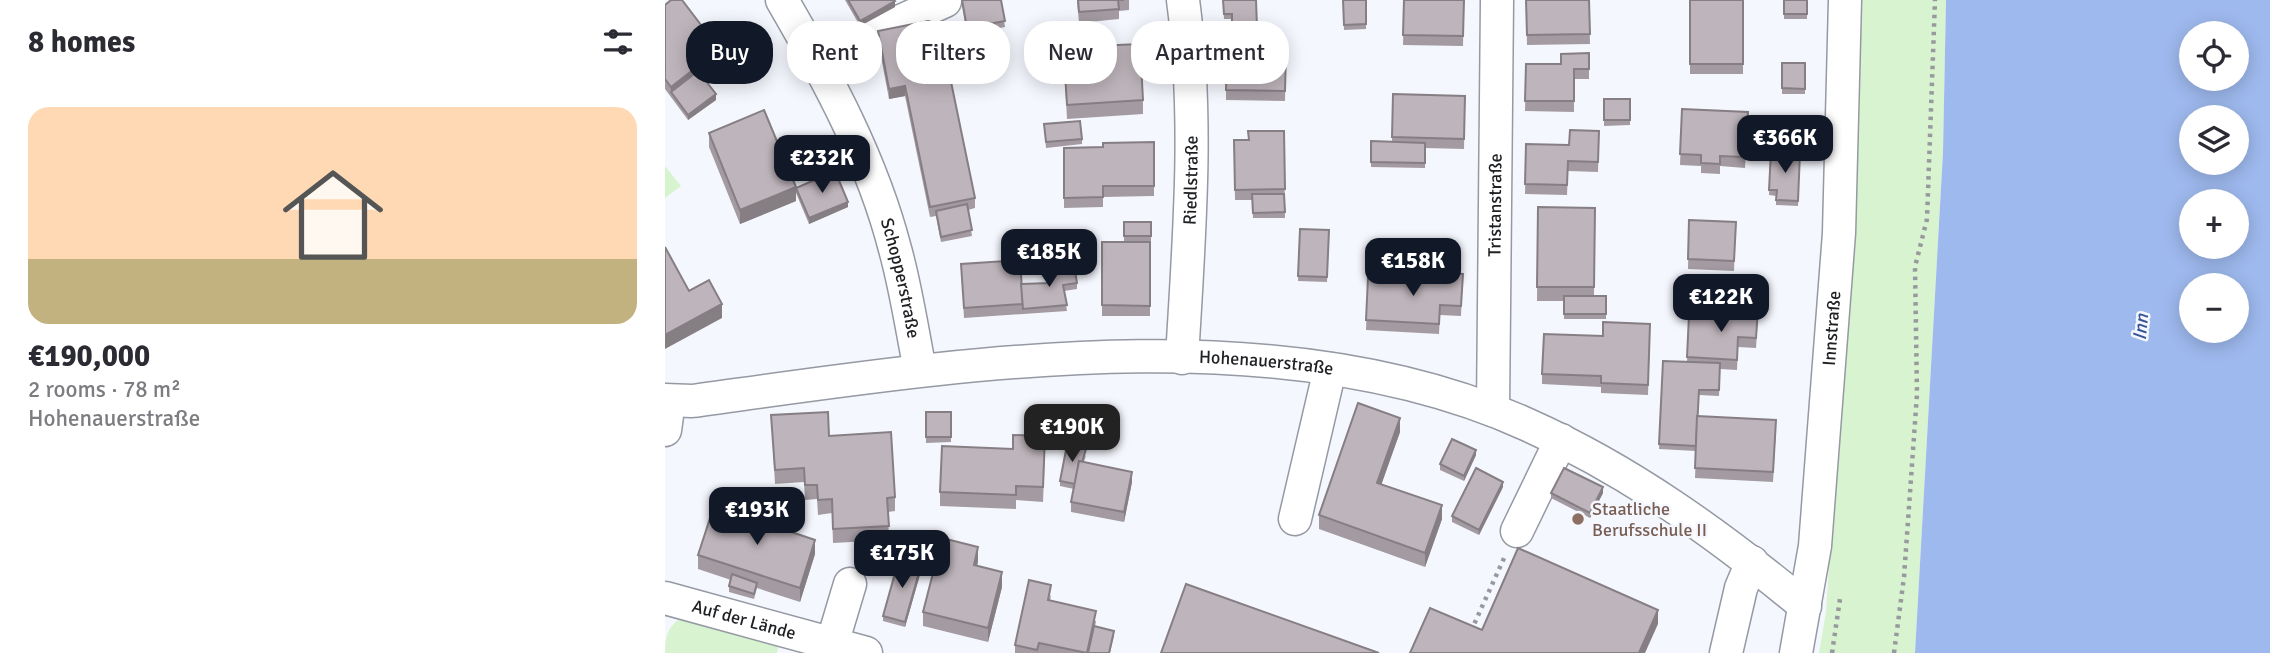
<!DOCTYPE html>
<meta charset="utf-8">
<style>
body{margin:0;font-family:Signika,sans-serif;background:#f7f7f7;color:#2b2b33;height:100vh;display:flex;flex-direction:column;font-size:26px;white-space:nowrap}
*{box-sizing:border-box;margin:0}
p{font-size:23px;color:#7c7c81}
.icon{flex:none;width:38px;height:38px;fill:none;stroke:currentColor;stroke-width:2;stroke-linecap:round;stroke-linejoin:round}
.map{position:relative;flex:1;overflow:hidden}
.details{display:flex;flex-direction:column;background:#fff;width:665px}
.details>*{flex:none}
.guide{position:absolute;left:21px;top:21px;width:665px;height:63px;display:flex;gap:14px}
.controls{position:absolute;left:1514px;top:21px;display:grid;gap:14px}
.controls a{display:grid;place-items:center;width:70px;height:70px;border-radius:50%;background:#fff;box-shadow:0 4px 18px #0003;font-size:35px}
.price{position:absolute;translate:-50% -60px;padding:0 16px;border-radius:14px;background:#111827;color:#fff;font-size:23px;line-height:46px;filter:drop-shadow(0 2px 4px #0008)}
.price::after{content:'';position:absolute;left:50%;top:42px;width:21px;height:16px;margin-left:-10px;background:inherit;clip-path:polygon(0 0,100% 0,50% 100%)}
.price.selected{background:#222;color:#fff}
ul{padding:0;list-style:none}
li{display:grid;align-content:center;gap:14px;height:371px;padding:0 28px}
li span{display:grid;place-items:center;height:217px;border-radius:21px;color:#555}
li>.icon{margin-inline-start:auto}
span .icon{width:126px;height:126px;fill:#fffc;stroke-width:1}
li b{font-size:30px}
h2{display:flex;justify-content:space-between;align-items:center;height:84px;padding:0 28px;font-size:30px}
.pill{padding:0 24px;border-radius:28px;background:#fff;box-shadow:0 4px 18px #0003;font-size:24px;line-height:63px}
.pill.selected{background:#111827;color:#fff}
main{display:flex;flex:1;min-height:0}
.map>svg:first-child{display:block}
.green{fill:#d8f3cf}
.water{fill:#9eb9ee;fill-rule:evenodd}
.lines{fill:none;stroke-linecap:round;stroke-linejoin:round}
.minor-casing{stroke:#9599a3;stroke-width:35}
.path{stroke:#97999e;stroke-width:4.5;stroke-dasharray:3.5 5;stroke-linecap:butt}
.minor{stroke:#fff;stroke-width:32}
.wall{fill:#a39ba1}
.shaded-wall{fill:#857e83}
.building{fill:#beb4bb;stroke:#857e83;stroke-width:2}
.education-dot{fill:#8d6e63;stroke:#f5f7fe;stroke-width:2.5}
.labels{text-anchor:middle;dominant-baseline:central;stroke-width:5;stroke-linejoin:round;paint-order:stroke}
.street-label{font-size:18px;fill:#1e2023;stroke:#f5f7fe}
.education-label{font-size:18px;fill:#785e54;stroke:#f5f7fe;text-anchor:start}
.water-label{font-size:19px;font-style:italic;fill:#375496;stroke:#f5f7fe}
</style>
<main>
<section class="details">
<h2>8 homes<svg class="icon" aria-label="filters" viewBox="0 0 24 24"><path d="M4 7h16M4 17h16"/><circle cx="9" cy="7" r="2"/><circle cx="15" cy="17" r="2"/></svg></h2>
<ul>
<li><span style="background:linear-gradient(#ffd9b3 70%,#c2b280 0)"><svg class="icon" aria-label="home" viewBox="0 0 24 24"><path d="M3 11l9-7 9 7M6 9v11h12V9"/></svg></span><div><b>€190,000</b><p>2 rooms · 78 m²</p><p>Hohenauerstraße</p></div></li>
</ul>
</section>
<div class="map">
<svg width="1605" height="653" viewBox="0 0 1605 653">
<rect width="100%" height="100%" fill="#f5f7fe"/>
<g class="green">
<polygon points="1192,0 1281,0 1278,152 1250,653 1154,653 1161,612 1191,134"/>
<polygon points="0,166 16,186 0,198"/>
<path d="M21,615L114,643L112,653H0C0,634 4,624 21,615Z"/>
</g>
<path class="water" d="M1281,0H1605V653H1250L1278,152ZM1526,33H1572V79H1526ZM1526,117H1572V163H1526ZM1526,201H1572V247H1526ZM1526,285H1572V331H1526Z"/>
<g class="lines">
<defs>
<g id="minor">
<path id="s1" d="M117,0C163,79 207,160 230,249C241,288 247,330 255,370"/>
<polyline points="152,59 280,1"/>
<path id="s2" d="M517,358C524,238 534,119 518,0"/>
<path id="s3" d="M0,400L27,401C290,365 612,311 863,425C964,470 1054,535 1140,606"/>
<path id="s4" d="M828,410L832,0"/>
<polyline points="0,430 4,401"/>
<polyline points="630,519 665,369"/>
<polyline points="852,531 896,440"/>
<path id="s5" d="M0,598L201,653"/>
<polyline points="167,644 185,584"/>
<polyline points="1061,653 1076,588 1087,562"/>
<path id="s6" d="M1131,653L1150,546L1174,233L1180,0"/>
</g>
</defs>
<use href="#minor" class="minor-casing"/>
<g class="path">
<polyline points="806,631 840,556"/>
<polyline points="1167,653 1175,599"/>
<polyline points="1229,653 1239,577 1252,394 1250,267 1262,219 1270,0"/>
</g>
<use href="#minor" class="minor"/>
</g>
<g class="wall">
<polygon points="180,0 229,0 230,7 195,26"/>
<polygon points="296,0 336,0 340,27 302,34"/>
<polygon points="412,0 464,0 464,10 454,11 454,19 414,23"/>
<polygon points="558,0 591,0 592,34 567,34 567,19 559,19"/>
<polygon points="678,0 701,0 701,29 679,30"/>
<polygon points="739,0 799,0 798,46 738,45"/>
<polygon points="861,0 924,0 925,44 862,45"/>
<rect x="1025" y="0" width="53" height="74"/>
<rect x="1119" y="0" width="23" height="19"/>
<polygon points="0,5 52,56 33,70 51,100 23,120 0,89"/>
<polygon points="213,31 279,37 269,61 264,62 268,80 310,198 310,208 303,210 307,236 276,242 271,216 265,217 240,96 224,99 213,41"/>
<polygon points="398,41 429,46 478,100 478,114 402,119"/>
<polygon points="576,52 621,52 620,101 561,100 561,90"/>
<polygon points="924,53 924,79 909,79 909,112 860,111 861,64 896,64"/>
<rect x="1117" y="63" width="23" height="31"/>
<polygon points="728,94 800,96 799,149 760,148 760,168 706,167 706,141 727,142"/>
<polygon points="939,99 965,99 965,125 939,126"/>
<polygon points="1017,109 1083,122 1080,168 1055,166 1055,174 1036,173 1036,166 1015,165"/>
<polygon points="379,124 417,139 417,144 381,148"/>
<polygon points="619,131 620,218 588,218 587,200 570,200 569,140 584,140"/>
<polygon points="934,131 933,172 903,171 902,195 860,194 861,144 904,145"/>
<polygon points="44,133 131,201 75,224 44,147"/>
<polygon points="489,142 489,196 438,197 438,207 399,208 399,148 438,147"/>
<polygon points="1106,151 1135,152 1133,206 1111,205 1111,196 1104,195"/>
<polygon points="131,188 183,207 144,224 131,193"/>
<polygon points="873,207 930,208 929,296 941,296 941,319 899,319 899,301 872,301"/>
<polygon points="1024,220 1071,222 1069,271 1023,269"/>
<rect x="459" y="222" width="27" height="19"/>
<polygon points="635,229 664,230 662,282 633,281"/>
<rect x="437" y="242" width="48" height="74"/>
<polygon points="296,264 356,284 383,283 381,270 412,283 412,289 399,291 402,311 299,318"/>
<polygon points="798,274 796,316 775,315 774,334 701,330 703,277 760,280"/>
<polygon points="1024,315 1093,318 1091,348 1073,347 1072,370 1055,369 1054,396 1034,395 1033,416 1111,430 1108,482 1030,478 1031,451 994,449 998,361 1022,362"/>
<polygon points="985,335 983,395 936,393 936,387 877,384 877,374 938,336"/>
<polygon points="261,412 286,412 286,442 261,443"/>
<polygon points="106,415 164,436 230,497 230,511 223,512 224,540 168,543 167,513 153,515 152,499 140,500 139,482 110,484"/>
<polygon points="735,432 716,484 777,519 760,567 654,529 654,515"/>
<polygon points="348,449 380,450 378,502 351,500 351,509 275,506 275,492"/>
<polygon points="421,455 419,462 467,482 459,522 406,512 406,502 409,489 395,486 395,481"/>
<polygon points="811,455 799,481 775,470 775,464"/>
<polygon points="838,487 814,535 787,522 787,516"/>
<polygon points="886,493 938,493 925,518 886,498"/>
<polygon points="150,554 135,602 92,588 89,599 64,592 64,586 66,580 33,569 33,555"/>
<polygon points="313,561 312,566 337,587 323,642 258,626 258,612"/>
<polygon points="256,571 240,627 218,621 218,616"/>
<polygon points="386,595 385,601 431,621 430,627 449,636 445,653 350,653 350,645"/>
</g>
<g class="shaded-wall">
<polygon points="230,1 230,7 195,26 195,21"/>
<polygon points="279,26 279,37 269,61 262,62 262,52"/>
<polygon points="52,46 52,56 33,70 33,76 6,92 6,97 6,87 30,62"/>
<polygon points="240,86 240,96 224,99 224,89"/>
<polygon points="51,94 51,100 23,120 23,115"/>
<polygon points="131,187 131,201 75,224 75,210"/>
<polygon points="183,202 183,207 144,224 144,218"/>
<polygon points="57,304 57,318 0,349 0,335"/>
<polygon points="735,418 735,432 712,497 712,483"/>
<polygon points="811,450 811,455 799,481 799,476"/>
<polygon points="467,472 467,482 459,522 459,512"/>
<polygon points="838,482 838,487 814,535 814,530"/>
<polygon points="938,487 938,493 925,518 925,513"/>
<polygon points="777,505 777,519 760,567 760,553"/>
<polygon points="150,540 150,554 135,602 135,588"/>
<polygon points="313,547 313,561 309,580 309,565"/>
<polygon points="256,565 256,571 240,627 240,622"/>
<polygon points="337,572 337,587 323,642 323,628"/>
<polygon points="993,610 993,624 980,653 974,653"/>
</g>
<g class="building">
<polygon points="6,0 17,0 52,46 30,62 33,66 6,87 0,79 0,5"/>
<polygon points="183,0 229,0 230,1 195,21"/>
<polygon points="297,0 336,0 340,21 302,28"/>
<polygon points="413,0 459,0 453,0 454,9 414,12"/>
<polygon points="558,0 591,0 592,28 567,29 567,14 559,14"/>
<polygon points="678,0 701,0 701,24 679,25"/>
<polygon points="739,0 799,0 798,36 738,35"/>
<polygon points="861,0 924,0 925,34 862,35"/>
<rect x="1025" y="0" width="53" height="64"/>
<rect x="1119" y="0" width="23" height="14"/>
<polygon points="263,21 279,26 269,51 262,52 268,80 285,77 310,198 265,207 240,86 224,89 213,31"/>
<polygon points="429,39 429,46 475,44 478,100 402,105 398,41"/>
<polygon points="577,45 606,45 605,53 621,52 620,91 561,90 562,52 576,52"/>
<polygon points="924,53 924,69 909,69 909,101 860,101 861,64 896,64 896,54"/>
<polygon points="1117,63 1140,63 1140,89 1117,88"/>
<polygon points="33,71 51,94 23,115 6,92"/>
<polygon points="728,94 800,96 799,139 727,137"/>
<rect x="939" y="99" width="26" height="21"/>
<polygon points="1017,109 1083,112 1080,157 1055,156 1055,164 1036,163 1036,155 1015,154"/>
<polygon points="99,110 131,187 75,210 44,133"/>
<polygon points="415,121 417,139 381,142 379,124"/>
<polygon points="905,130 934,131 933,162 903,161 902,185 860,184 861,144 904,145"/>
<polygon points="583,131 619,131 620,189 570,190 569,140 584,140"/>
<polygon points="706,141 760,143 760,163 706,162"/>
<polygon points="489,142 489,186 438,186 438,197 399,198 399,148 438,147 438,143"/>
<polygon points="1106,151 1135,152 1133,201 1111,200 1112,190 1104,190"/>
<polygon points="170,171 183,202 144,218 131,188"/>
<polygon points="587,194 619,194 620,212 588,213"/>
<polygon points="302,204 307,230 276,237 271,211"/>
<polygon points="873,207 930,208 929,287 872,287"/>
<polygon points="1024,220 1071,222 1069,261 1023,259"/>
<rect x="459" y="222" width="27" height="14"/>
<polygon points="635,229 664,230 662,277 633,276"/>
<polygon points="437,242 485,242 485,306 437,305"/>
<polygon points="762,242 792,244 791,274 760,272"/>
<polygon points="0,247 24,291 44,280 57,304 0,335"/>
<polygon points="355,260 358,304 299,308 296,264"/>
<polygon points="409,265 412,283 398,285 402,305 358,309 356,284 384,283 381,270"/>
<polygon points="760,272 798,274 796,306 775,305 774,324 701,320 703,277 760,280"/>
<rect x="899" y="296" width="42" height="18"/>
<polygon points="1068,307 1093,308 1091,338 1073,337 1072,360 1022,357 1024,315 1068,317"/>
<polygon points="938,322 985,324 983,385 936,383 936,376 877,374 879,334 938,336"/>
<polygon points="998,361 1055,363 1054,390 1034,390 1031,446 994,444"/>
<polygon points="693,403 735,418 712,483 777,505 760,553 654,515"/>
<polygon points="163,412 164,436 226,432 230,497 222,498 224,526 168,529 167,499 153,500 152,485 140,485 139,468 110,470 106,415"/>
<rect x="261" y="412" width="25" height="25"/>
<polygon points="1032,416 1111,420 1108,472 1030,468"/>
<polygon points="348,435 380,436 378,487 351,486 351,495 275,492 277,446 348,449"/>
<polygon points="787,439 811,450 799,476 775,464"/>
<polygon points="402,445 421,449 417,462 414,461 410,484 395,481"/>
<polygon points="414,461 467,472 459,512 406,502"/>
<polygon points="811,468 838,482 814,530 787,516"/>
<polygon points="899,468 938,487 925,513 886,493"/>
<polygon points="49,506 150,540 135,588 33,555"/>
<polygon points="277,538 313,547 309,565 337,572 323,628 258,612"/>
<polygon points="853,548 993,610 974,653 745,653 765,608 817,630"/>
<polygon points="234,559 256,565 240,622 218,616"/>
<polygon points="67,574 92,583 89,594 64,586"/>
<polygon points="364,580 386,585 383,600 431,611 422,653 374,643 372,650 350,645"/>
<polygon points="521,584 714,653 496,653"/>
<polygon points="429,626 449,631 444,653 423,653"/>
</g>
<circle class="education-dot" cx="913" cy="519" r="7"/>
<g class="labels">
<g class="street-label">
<text stroke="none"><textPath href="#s2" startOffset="178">Riedlstraße</textPath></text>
<text stroke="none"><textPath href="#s4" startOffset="205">Tristanstraße</textPath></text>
<text stroke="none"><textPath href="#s1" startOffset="304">Schopperstraße</textPath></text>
<text stroke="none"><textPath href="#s6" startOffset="327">Innstraße</textPath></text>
<text stroke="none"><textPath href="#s3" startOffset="604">Hohenauerstraße</textPath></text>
<text stroke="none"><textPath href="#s5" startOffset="82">Auf der Lände</textPath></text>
</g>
<g class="education-label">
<text x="927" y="509">Staatliche<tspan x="927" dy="21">Berufsschule II</tspan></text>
</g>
<g class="water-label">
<text transform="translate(1476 327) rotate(-85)">Inn</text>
</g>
</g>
</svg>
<div class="controls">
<a><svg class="icon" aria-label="locate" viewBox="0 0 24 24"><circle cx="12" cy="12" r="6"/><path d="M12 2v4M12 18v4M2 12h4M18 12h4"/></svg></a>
<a><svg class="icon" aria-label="layers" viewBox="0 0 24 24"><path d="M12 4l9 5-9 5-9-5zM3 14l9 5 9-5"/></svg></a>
<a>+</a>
<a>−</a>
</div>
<b class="price" style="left:1120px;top:175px">€366K</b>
<b class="price" style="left:157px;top:195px">€232K</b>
<b class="price" style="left:384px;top:289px">€185K</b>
<b class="price" style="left:748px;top:298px">€158K</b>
<b class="price" style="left:1056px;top:334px">€122K</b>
<b class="price selected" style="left:407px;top:464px">€190K</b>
<b class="price" style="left:92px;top:547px">€193K</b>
<b class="price" style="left:237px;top:590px">€175K</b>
<div class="guide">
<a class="pill selected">Buy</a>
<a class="pill">Rent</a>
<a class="pill">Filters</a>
<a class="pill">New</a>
<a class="pill">Apartment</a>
</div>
</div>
</main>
